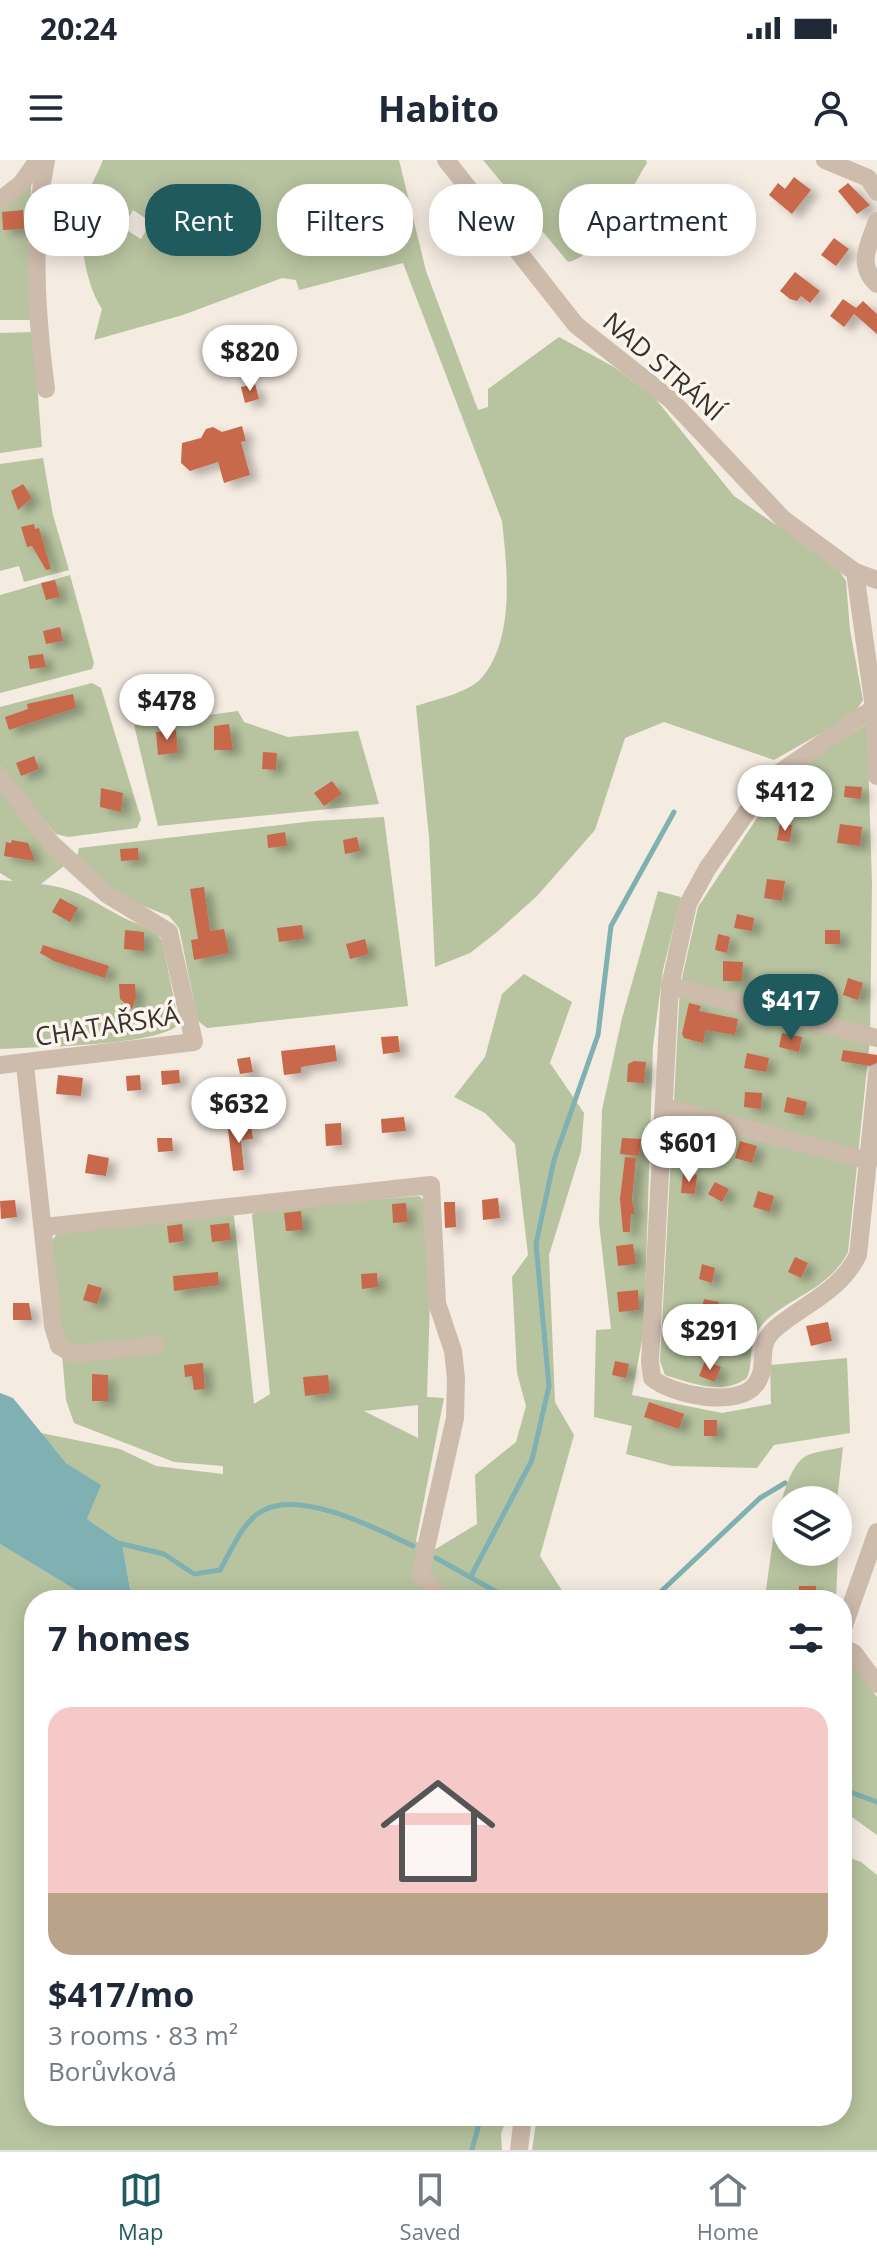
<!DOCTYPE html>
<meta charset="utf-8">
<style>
body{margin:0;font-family:"Open Sans",sans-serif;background:#f2f2f3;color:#1f2937;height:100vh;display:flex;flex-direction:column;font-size:30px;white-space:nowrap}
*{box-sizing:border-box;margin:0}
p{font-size:26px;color:#747a83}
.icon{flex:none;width:44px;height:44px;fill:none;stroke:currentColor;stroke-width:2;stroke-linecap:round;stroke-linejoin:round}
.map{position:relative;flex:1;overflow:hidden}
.drawer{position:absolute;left:24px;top:1430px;width:828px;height:536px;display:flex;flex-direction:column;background:#fff;border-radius:32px;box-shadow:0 4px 20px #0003}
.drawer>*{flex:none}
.guide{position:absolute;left:24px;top:24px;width:830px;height:72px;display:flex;gap:16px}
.buttons{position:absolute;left:772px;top:1326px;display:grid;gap:16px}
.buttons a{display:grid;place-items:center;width:80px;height:80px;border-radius:50%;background:#fff;box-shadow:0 4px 20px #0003;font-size:40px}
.price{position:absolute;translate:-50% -68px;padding:0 18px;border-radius:28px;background:#fff;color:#222;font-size:26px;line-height:52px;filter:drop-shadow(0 2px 4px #0008)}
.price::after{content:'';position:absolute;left:50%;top:48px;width:24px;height:18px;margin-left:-12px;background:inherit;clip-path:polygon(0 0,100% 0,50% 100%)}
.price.selected{background:#1f5a5e;color:#fff}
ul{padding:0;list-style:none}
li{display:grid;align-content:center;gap:16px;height:424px;padding:0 24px}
li span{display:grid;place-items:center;height:248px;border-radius:24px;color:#555}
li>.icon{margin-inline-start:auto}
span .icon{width:144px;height:144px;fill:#fffc;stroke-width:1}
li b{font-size:34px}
h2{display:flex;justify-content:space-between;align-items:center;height:96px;padding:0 24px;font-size:34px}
.tag{padding:0 28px;border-radius:32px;background:#fff;box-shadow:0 4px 20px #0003;font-size:28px;line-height:72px}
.tag.selected{background:#1f5a5e;color:#fff}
.status{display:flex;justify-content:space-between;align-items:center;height:56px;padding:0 40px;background:#fff;direction:ltr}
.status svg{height:22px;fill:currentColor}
header{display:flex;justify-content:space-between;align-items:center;height:104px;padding:0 24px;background:#fff;font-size:36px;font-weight:700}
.tabs{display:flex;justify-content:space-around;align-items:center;height:112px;border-top:2px solid #e0e1e3;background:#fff;font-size:22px;color:#747a83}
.tabs a{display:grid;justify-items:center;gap:4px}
.tabs .selected{color:#1f5a5e}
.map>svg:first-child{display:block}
.green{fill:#b8c4a0;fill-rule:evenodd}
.water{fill:#7fb0b2}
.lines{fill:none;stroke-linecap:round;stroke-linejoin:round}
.stream{stroke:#7fb0b2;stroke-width:5}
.building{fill:#c8694b;filter:url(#shadow)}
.minor{stroke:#cdbbac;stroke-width:18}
.labels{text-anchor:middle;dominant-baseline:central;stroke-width:7;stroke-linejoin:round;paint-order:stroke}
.street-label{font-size:26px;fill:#3b302b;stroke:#fbf5ee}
</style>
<div class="status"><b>20:24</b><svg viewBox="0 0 49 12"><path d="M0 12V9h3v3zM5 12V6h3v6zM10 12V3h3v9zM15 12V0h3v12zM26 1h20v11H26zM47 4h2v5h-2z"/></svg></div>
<header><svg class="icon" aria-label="menu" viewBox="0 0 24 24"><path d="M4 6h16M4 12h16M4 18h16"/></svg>Habito<svg class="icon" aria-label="person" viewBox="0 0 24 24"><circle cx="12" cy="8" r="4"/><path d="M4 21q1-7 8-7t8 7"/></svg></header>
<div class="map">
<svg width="877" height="1990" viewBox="0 0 877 1990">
<defs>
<filter id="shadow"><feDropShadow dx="8" dy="5" stdDeviation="4" flood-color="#0004"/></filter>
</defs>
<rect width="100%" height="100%" fill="#f4ebe1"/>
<g class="green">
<path d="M103,0H399L426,111L478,250L488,247V229L559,177L614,207L654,237L734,336L837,407L846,421L850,470L863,540L853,555L774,600L664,562L625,578L595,670L537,736L497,772L470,793L435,807L429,677L416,546C436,539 471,533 484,515C515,475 507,407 502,361L403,103L299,130L296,120L282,118L183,155L94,180L102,149C85,123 78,78 84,46C87,31 97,15 103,0ZM133,50L151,62L141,79L123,68Z"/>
<path d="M483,0H646L647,3C631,28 598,98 568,102Z"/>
<polygon points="31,16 32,160 0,160 0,45"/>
<polygon points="33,172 42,287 0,293 0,173"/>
<polygon points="43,298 53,355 69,410 24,422 19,406 0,411 0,304"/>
<polygon points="70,415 94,503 92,509 0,533 0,435"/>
<polygon points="92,523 101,528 141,659 137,668 68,677 56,674 0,607 0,547"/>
<polygon points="238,551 244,562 288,577 358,571 379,644 158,666 134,565"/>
<path d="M867,564L872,723L870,879L848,1092C827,1135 774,1140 755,1175C749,1186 753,1205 747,1218C723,1236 691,1223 665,1215L660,1201L680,827L698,747L779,625L793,611Z"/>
<path d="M0,626L64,706L41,724C80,729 91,741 124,758C138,765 151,767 162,780L179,864C160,886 34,887 0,889V720L13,721L0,713Z"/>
<polygon points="384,657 408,846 207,868 198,861 179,768 169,756 125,739 77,697 79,688 314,661"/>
<polygon points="658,731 681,737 663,810 653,886 644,1169 632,1235 722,1253 771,1244 770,1205 847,1198 850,1273 774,1285 757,1308 672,1306 626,1294 632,1266 594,1257 596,1170 611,1169 599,1062 602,950 622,858"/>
<path d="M524,814L572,842L550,903L584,953L581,991L549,1095L555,1242L574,1275L540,1396L568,1440H132L122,1383L87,1359L100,1325L66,1303L41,1273L120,1289L156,1306L223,1314V1306L174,1302L74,1263L66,1240L52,1080L59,1072L225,1052L234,1056L254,1244L270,1234L252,1055L256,1050L419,1036L425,1041L430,1141L427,1237L444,1238L416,1381L429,1393L477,1364L475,1315L516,1282L526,1246L517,1213L512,1117L528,1095L515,984L485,953L454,937L485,897L502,834ZM418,1245V1278L364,1251Z"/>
<path d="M843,1287L837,1340H786V1392H838L836,1440H765C769,1410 778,1311 806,1296C816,1291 832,1290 843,1287Z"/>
<polygon points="0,1384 92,1440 34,1440 34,1956 507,1956 501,1974 502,1990 0,1990"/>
<polygon points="842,1504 853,1504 877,1537 877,1675 842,1650"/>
<polygon points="842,1695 861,1702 877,1715 877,1990 532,1990 537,1956 842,1956"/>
</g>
<polygon class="water" points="0,1233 13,1238 66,1303 101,1325 87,1359 122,1383 132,1440 92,1440 0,1384"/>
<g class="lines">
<g class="stream">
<path d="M118,1383L164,1394L194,1414L220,1410C231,1391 243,1360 264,1350C302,1330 378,1369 413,1386"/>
<polyline points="436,1398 511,1440"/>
<polyline points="471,1416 532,1300 549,1226 536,1084 554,1000 598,875 611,766 674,652"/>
<polyline points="652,1440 760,1338 785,1323"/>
<polyline points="842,1629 877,1642"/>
<polyline points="472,1990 481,1956"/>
</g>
</g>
<g class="building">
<polygon points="794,17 811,30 792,54 769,35 778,23 785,29"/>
<polygon points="848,23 870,45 857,54 838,31"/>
<polygon points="23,50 24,69 3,70 2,52"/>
<polygon points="834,78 849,89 836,106 821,95"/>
<polygon points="795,112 820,131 810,143 801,136 797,141 790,139 780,131"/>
<polygon points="843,139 856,148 863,141 877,154 877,174 854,154 844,167 830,156"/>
<polygon points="255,224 259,239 245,243 241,227"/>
<polygon points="242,266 246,281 241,282 250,315 224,323 218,302 190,311 181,303 182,283 201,278 206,269 213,267 222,272"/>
<polygon points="23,324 32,338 18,350 11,331"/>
<polygon points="34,364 35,369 39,368 51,409 46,410 32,386 27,387 21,367"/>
<polygon points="55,420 60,437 46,440 41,423"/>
<polygon points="60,467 63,481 46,484 43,471"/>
<polygon points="43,494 46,507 30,509 28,496"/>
<polygon points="73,534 76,548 9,570 5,557 28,549 27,544"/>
<polygon points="229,564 233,590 214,590 214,566"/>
<polygon points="176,570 178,593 158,595 156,572"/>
<polygon points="263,592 277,593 276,610 262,609"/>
<polygon points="34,596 39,609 21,616 16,603"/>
<polygon points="332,621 342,634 324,646 314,633"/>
<polygon points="845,626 862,627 861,639 844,637"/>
<polygon points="101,628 123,633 121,652 100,647"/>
<polygon points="780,663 792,665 790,682 777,680"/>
<polygon points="840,664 862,667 860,686 837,683"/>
<polygon points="285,672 287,686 268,688 267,675"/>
<polygon points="357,677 360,691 345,694 343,680"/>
<polygon points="12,680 28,683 35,701 4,696 6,682 11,683"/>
<polygon points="138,688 139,700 121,701 120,689"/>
<polygon points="767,719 785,721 782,741 764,738"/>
<polygon points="204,727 210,771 224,769 229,793 194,800 191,780 198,779 190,729"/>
<polygon points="60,738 78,748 70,762 52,752"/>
<polygon points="737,754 754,758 752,771 734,768"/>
<polygon points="302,765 304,779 279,782 277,768"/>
<polygon points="125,770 144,772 144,791 124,789"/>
<rect x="825" y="770" width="15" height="14"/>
<polygon points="718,774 730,777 727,793 715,790"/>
<polygon points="365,779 369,794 350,799 346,784"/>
<polygon points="43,785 109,806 105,818 54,801 40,793"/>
<polygon points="723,801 743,802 742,821 723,821"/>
<polygon points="848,818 863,823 858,840 843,835"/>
<polygon points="119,824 135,824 136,838 132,849 120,839"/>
<polygon points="689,843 701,846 699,851 738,859 735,875 706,870 703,883 684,878 682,874"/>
<polygon points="782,873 802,877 799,892 779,887"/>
<polygon points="398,876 400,892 383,894 381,877"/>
<polygon points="335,885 337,901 301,907 301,913 284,915 281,891"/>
<polygon points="843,890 877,895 877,903 870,906 841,901"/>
<polygon points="747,893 769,898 766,912 744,908"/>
<polygon points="250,897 253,912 240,914 237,899"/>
<polygon points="634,901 646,902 644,923 627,922 628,904"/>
<polygon points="179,910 180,923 162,925 161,911"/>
<polygon points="58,915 83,918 81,936 56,934"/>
<polygon points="140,915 141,930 127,931 126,916"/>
<polygon points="745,932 762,933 761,949 744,947"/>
<polygon points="787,937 807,942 804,956 784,952"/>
<polygon points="404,957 406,971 382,973 381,959"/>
<polygon points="341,963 342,985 326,986 325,964"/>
<polygon points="251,966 253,979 241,980 244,1010 233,1011 228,969"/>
<polygon points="695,968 712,973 708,990 690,985"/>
<polygon points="157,978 172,978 173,991 158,992"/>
<polygon points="622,978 641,979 639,996 620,994"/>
<polygon points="740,981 757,986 752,1003 735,998"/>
<polygon points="88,994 109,998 106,1016 85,1013"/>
<polygon points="625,997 636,998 632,1039 635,1054 631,1054 630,1072 623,1072 620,1039"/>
<polygon points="683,1013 697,1015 695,1034 681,1033"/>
<polygon points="715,1022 729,1029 722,1042 708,1034"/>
<polygon points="758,1031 774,1036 770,1052 753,1047"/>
<polygon points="498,1038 500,1058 483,1060 482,1040"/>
<polygon points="15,1040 17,1057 1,1059 0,1041"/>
<polygon points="444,1042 455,1042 456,1067 445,1068"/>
<polygon points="406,1043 408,1062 393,1063 392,1044"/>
<polygon points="301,1051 303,1070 286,1071 284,1053"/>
<polygon points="229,1063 231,1080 212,1082 210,1065"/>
<polygon points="182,1064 184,1081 169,1083 167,1066"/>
<polygon points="633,1084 636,1104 618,1106 616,1086"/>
<polygon points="795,1097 808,1103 801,1118 788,1112"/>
<polygon points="702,1104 715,1108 712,1123 699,1119"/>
<polygon points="218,1112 219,1125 174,1131 173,1116"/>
<polygon points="377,1113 378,1127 362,1129 361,1114"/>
<polygon points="88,1124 102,1128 97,1144 83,1140"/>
<polygon points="638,1130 639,1150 619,1152 617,1132"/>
<polygon points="704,1139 719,1142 715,1158 700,1154"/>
<polygon points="13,1143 29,1143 32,1160 13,1160"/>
<polygon points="828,1162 832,1181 811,1186 806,1166"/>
<polygon points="732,1171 747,1175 745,1192 730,1190"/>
<polygon points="615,1201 629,1204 626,1218 612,1215"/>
<polygon points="705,1201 721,1207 715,1222 699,1216"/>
<polygon points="203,1203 205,1229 194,1230 192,1216 185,1217 184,1205"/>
<polygon points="92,1214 108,1215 108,1241 92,1241"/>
<polygon points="328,1215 330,1233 305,1236 303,1217"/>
<polygon points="649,1242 684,1254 679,1269 644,1257"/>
<rect x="704" y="1260" width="13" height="16"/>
<polygon points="799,1426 816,1426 816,1440 798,1440"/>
</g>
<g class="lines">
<g class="minor">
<polyline points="446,0 576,165 671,240 783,359 855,412 877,420"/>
<polyline points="825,0 868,18 877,32"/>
<polyline points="0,40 21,24 38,0"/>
<path d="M877,61C869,85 856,104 877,124"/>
<path d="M46,229C36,153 31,75 46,0"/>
<path d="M855,412L874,548L770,619L707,709L688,744L670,826L650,1201L652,1218C672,1235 738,1249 756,1224C770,1205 754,1186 776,1168C806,1143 840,1131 858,1095L877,915"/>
<polyline points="874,548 877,616"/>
<polyline points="0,617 52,684 108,735 169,772 194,882 0,905"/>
<polyline points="670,826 877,878"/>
<polyline points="25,905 53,1166 59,1186 73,1194 155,1185"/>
<polyline points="664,947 869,1001"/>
<polyline points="44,1067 431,1025 437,1143 453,1191 456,1218 455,1258 420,1415 445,1440"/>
<polyline points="842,1471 877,1372"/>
<polyline points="842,1487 854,1493 877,1524"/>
<polyline points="519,1990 523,1956"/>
</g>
</g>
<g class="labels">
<g class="street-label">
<text transform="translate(664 206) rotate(41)">NAD STRÁNÍ</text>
<text transform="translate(107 865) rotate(-9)">CHATAŘSKÁ</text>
</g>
</g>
</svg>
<div class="buttons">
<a><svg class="icon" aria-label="layers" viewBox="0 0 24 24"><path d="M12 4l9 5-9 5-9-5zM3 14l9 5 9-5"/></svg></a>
</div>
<b class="price" style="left:250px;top:233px">$820</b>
<b class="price" style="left:167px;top:582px">$478</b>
<b class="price" style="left:785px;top:673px">$412</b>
<b class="price selected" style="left:791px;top:882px">$417</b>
<b class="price" style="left:239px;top:985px">$632</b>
<b class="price" style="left:689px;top:1024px">$601</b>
<b class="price" style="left:710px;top:1212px">$291</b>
<div class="guide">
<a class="tag">Buy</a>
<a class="tag selected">Rent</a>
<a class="tag">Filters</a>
<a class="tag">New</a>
<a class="tag">Apartment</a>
</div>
<section class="drawer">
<h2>7 homes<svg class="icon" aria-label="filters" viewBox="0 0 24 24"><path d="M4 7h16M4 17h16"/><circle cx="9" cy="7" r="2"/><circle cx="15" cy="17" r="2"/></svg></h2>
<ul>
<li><span style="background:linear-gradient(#f6c9c9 75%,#b9a48a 0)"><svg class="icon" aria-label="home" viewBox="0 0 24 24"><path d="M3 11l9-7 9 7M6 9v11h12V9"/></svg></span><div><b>$417/mo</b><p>3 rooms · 83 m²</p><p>Borůvková</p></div></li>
</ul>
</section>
</div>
<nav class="tabs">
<a class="selected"><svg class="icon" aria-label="map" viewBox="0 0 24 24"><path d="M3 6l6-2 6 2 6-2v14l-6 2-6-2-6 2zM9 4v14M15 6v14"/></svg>Map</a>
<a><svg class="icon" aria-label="saved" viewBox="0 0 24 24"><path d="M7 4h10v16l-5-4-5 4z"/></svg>Saved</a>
<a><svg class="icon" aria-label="home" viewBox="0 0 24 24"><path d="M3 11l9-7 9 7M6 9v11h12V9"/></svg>Home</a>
</nav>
